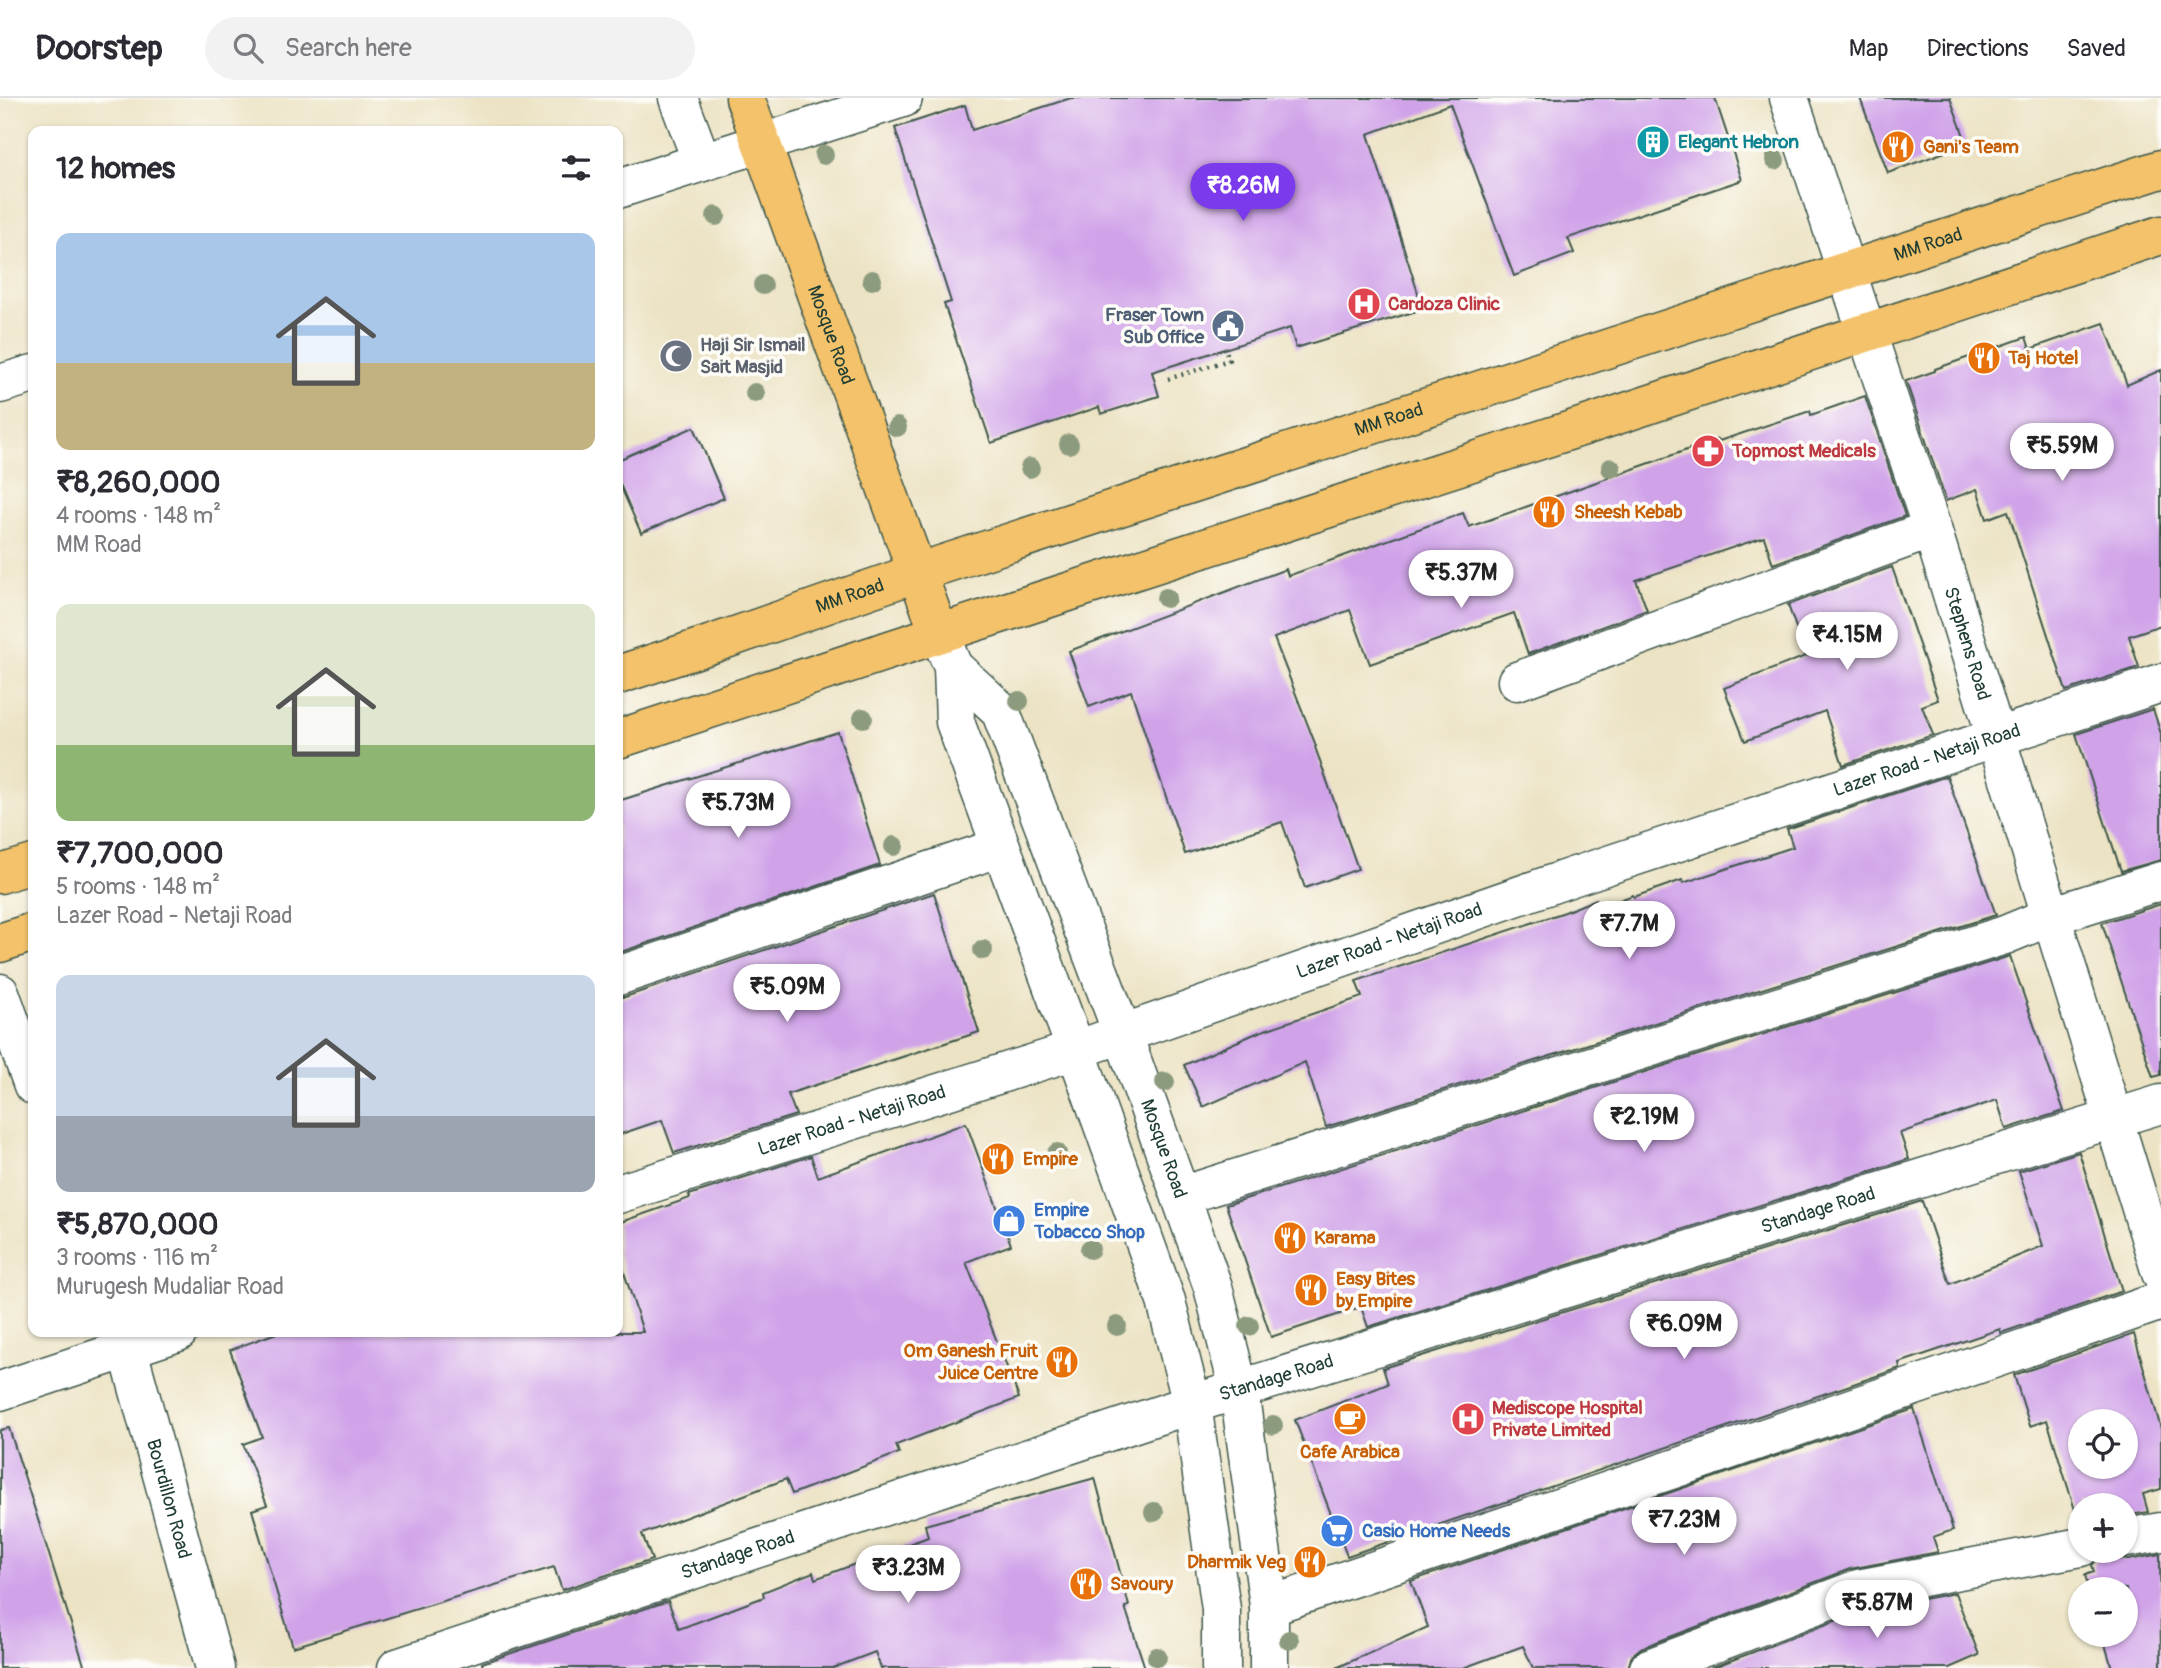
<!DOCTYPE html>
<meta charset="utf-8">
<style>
body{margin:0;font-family:Pangolin,sans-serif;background:#f2f2f3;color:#2b2b33;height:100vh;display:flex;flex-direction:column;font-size:26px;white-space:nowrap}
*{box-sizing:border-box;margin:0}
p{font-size:23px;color:#7c7c81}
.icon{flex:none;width:38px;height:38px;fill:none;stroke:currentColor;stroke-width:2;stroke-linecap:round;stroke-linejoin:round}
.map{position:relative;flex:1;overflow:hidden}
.sheet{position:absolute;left:28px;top:28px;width:595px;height:1211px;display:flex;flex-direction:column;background:#fff;border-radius:14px;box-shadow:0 2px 5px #0004}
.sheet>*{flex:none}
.controls{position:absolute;left:2068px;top:1311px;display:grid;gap:14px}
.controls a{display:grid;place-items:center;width:70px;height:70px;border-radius:50%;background:#fff;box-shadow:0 2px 5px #0004;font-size:35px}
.price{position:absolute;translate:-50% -60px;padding:0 16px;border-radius:24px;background:#fff;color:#222;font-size:23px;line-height:46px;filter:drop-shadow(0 2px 4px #0008)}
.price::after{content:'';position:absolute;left:50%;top:42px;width:21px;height:16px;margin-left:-10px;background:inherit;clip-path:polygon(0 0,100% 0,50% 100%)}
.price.selected{background:#7c3aed;color:#fff}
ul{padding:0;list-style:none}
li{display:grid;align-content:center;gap:14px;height:371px;padding:0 28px}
li span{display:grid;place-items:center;height:217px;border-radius:14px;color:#555}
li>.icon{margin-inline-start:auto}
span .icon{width:126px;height:126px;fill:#fffc;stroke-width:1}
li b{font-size:30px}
h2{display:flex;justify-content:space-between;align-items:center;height:84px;padding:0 28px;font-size:30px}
header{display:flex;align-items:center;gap:42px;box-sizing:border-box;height:98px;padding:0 35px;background:#fff;border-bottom:2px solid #e1e1e2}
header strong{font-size:33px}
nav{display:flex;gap:38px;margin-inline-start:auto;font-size:24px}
.search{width:490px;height:63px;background:#f2f2f3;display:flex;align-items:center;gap:18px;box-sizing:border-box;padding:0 24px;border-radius:38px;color:#7c7c81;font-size:26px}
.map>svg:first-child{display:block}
.building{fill:#d0a3e9;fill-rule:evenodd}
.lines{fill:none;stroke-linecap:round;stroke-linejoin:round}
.minor-casing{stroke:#3e564a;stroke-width:41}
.major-casing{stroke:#3e564a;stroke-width:41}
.path{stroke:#3e564a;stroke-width:4.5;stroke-dasharray:2 5;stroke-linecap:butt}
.minor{stroke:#fff;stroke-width:38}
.major{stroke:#f3c26a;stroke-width:38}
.tree{fill:#8c9b7e}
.labels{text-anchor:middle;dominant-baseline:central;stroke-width:7;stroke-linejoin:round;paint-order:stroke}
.culture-label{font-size:19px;font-weight:bold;fill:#0d838f;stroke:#fdfcf7;text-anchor:start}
.food-label{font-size:19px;font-weight:bold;fill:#c56008;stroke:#fdfcf7;text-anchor:start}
.street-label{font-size:19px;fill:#1f3d34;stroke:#fdfcf7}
.health-label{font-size:19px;font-weight:bold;fill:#be3a42;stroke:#fdfcf7;text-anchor:start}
.service-label{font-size:19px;font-weight:bold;fill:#4e5e75;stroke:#fdfcf7;text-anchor:end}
.worship-label{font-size:19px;font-weight:bold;fill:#5b616d;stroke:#fdfcf7;text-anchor:start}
.shop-label{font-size:19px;font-weight:bold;fill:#366cbe;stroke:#fdfcf7;text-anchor:start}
</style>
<header>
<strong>Doorstep</strong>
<div class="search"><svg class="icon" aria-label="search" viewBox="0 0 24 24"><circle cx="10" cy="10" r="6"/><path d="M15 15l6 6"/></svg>Search here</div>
<nav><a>Map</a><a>Directions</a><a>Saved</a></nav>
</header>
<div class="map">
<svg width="2161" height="1570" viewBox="0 0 2161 1570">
<rect width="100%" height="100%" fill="#fdfcf7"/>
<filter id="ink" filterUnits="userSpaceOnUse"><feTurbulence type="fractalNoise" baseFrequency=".0143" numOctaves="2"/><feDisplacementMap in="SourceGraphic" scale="14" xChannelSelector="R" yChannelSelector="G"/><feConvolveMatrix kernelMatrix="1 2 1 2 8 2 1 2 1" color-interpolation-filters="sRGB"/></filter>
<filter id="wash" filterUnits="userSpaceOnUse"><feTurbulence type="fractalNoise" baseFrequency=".00686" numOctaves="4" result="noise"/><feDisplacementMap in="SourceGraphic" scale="28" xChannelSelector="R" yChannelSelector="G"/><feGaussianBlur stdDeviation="1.57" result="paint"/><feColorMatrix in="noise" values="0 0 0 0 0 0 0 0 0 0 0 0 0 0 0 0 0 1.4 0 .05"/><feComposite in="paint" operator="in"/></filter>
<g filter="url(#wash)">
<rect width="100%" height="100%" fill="#ece3c4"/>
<g id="blocks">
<g class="building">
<polygon points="1071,0 1715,0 1742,82 1568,140 1574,155 1514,178 1450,6 1368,36 1423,211 1296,250 1290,230 1152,274 1159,298 1101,316 1099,309 991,345 944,206 951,204 895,30 965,7 972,32"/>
<polygon points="1860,0 1950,0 1967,46 1888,75"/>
<polygon points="2104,225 2127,287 2161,272 2161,527 2129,538 2139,569 2066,593 2008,413 1987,421 1977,391 1946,403 1906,283 1935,273 1935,271 2026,239 2030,251"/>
<polygon points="1865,298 1905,418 1773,466 1764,439 1636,482 1647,512 1528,556 1514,515 1370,566 1350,512 1274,540 1316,648 1315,649 1358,771 1305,790 1282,724 1185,756 1131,593 1089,609 1069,553 1286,471 1288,478 1463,415 1469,429 1718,341 1719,343 1810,313 1811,317"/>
<polygon points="694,329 724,400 641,435 618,382 618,362"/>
<polygon points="1892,469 1938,602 1922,608 1933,637 1843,667 1825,613 1745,643 1724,590 1806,558 1788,507"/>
<polygon points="2153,611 2161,636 2161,762 2121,773 2076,636"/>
<polygon points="838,634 880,767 618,855 618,703"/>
<polygon points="1947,678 1996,817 1326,1029 1305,964 1203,1009 1184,967 1259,934 1362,899 1356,883 1565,814 1596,801 1599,810 1633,797 1634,799 1682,782 1683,785 1793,749 1787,731"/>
<polygon points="934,795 979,934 788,996 796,1017 674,1055 662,1022 618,1037 618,899 625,899"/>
<polygon points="2161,806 2161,977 2153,979 2102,825"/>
<polygon points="2010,858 2064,1013 2006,1031 1997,1002 1900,1035 1909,1061 1368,1229 1361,1209 1271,1239 1226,1107"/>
<polygon points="966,1025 1011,1147 966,1164 1019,1300 896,1347 899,1355 792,1396 786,1381 642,1436 652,1462 562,1492 554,1469 293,1549 252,1412 267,1407 243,1346 262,1339 230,1252 279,1234 643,1234 618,1155 618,1125 690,1100 689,1097 811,1058 818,1079"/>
<polygon points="2079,1054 2122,1193 2001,1235 2000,1231 1899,1265 1900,1270 1347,1458 1295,1322 1388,1286 1383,1270 1922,1103 1950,1186 2043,1148 2019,1073"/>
<path d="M2134,1236L2161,1331V1391L2143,1396L2148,1414L2126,1418V1407H2081L2080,1428L2047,1322L2030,1328L2014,1277ZM2081,1323H2126V1368H2081Z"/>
<polygon points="1914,1311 1953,1432 1933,1439 1938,1454 1850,1471 1641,1550 1632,1557 1628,1570 1533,1570 1523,1548 1463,1570 1336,1570 1428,1529 1411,1483"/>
<polygon points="9,1330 85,1570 0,1570 0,1332"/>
<polygon points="1095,1380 1129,1508 1125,1509 1145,1570 881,1570 875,1554 833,1570 483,1570 482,1565 668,1503 679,1531 764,1499 763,1494 813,1474 815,1481 928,1439 925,1427"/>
<polygon points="2102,1452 2108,1452 2119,1461 2129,1462 2160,1456 2161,1570 2112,1570 2102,1536 2126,1536 2126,1491 2089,1491 2085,1477 2094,1474 2092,1467 2101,1457"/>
<polygon points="1955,1495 1979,1557 1949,1570 1711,1570 1864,1512"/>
</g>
</g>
</g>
<g filter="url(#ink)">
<use href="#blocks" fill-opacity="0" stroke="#3e564a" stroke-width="2"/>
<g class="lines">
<defs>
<g id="minor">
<polyline points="678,0 702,64"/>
<path id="s1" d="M1789,0L1932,431L2161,1175"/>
<polyline points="618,91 903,0"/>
<polyline points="0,286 33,276"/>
<polyline points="939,535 953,569 955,624 1076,952 1166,1203 1192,1306 1221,1511 1221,1570"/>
<path id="s2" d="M953,569L1000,612L1123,937L1213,1189L1239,1292L1269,1508V1570"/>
<polyline points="1517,583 1932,431"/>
<polyline points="618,878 1001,749"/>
<polyline points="0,895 33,987"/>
<path id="s3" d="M618,1096L1076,952L1572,779L2161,585"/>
<polyline points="1181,1098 2005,837 2051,818 2161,783"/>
<path id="s4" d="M123,1234L215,1570"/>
<polyline points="0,1293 178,1234"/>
<polyline points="2126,1440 2161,1434"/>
<polyline points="1269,1508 1706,1360 2161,1203"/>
<path id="s5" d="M397,1570L1192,1306L2161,1006"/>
<polyline points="1649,1570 1858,1491 2081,1449"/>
</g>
<g id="major">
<path id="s6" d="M745,0L939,535"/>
<path id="s7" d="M618,577L712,546L916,475L2161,71"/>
<polyline points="618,641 972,525 1590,326 2161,137"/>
<polyline points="0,776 33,766"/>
<polyline points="0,845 33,834"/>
</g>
</defs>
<use href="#minor" class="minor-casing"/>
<use href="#major" class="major-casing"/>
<polyline class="path" points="1168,281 1229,262 1225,250"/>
<use href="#minor" class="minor"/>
<use href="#major" class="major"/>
</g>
<g class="tree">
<circle cx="824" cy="57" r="10"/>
<circle cx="1775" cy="62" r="10"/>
<circle cx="716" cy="118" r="10"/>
<circle cx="872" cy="182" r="10"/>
<circle cx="763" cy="187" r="10"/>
<circle cx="755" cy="295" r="10"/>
<circle cx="897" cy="329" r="10"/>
<circle cx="1069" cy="346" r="10"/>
<circle cx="1030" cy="370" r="10"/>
<circle cx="1611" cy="370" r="10"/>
<circle cx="1166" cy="500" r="10"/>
<circle cx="1019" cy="603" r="10"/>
<circle cx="863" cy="620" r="10"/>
<circle cx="894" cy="748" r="10"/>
<circle cx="983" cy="852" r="10"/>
<circle cx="1165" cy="984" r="10"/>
<circle cx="1057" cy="1055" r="10"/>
<circle cx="1090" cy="1151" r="10"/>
<circle cx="1117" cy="1228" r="10"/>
<circle cx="1249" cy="1228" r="10"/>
<circle cx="1273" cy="1327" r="10"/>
<circle cx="1154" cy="1414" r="10"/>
<circle cx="1289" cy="1542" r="10"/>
<circle cx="1157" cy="1559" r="10"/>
</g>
</g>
<defs>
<symbol id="building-disc" viewBox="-11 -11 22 22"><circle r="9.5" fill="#0f9aa8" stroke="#fdfcf7"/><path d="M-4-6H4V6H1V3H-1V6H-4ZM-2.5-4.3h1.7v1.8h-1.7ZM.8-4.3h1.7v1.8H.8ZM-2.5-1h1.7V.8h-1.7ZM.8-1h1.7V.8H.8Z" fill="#fff"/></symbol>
<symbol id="restaurant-disc" viewBox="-11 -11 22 22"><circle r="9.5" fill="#e8710a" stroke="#fdfcf7"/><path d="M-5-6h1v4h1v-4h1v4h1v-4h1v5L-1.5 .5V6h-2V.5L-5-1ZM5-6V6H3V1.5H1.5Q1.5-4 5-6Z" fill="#fff"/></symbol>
<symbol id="hospital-disc" viewBox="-11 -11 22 22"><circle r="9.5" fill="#e0444e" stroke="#fdfcf7"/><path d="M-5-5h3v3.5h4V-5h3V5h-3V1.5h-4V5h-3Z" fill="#fff"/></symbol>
<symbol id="civic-disc" viewBox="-11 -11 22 22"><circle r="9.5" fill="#5c6f8a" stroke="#fdfcf7"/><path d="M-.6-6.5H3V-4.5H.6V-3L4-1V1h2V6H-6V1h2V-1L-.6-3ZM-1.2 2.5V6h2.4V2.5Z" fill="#fff"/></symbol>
<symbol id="mosque-disc" viewBox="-11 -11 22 22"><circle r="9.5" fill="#6b7280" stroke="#fdfcf7"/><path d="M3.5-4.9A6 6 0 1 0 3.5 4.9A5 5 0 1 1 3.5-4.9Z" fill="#fff"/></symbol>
<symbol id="pharmacy-disc" viewBox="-11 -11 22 22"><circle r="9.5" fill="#e0444e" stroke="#fdfcf7"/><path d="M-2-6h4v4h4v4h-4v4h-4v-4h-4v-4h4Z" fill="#fff"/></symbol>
<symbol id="shop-disc" viewBox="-11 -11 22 22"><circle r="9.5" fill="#3f7fe0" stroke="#fdfcf7"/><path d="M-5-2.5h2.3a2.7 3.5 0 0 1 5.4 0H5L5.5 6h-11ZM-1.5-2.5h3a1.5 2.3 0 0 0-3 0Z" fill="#fff"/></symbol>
<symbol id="cafe-disc" viewBox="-11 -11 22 22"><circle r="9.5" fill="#e8710a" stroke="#fdfcf7"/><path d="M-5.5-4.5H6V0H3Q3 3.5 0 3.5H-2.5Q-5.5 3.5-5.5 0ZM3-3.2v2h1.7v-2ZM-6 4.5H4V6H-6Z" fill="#fff"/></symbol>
<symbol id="supermarket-disc" viewBox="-11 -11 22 22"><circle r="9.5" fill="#3f7fe0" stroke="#fdfcf7"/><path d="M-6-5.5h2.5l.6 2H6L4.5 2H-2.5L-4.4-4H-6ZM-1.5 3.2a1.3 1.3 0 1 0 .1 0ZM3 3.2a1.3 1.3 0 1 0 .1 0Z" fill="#fff"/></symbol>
</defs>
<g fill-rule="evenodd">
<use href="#building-disc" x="1634" y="25" width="38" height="38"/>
<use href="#restaurant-disc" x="1879" y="30" width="38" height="38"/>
<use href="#hospital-disc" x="1345" y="187" width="38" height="38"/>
<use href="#civic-disc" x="1209" y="209" width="38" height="38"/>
<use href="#mosque-disc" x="657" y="239" width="38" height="38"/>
<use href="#restaurant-disc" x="1965" y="241" width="38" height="38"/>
<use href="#pharmacy-disc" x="1689" y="334" width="38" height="38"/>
<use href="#restaurant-disc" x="1530" y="395" width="38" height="38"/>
<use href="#restaurant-disc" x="979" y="1042" width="38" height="38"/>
<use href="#shop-disc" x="990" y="1104" width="38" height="38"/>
<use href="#restaurant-disc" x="1271" y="1121" width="38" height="38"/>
<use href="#restaurant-disc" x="1292" y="1173" width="38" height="38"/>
<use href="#restaurant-disc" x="1043" y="1245" width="38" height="38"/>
<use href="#cafe-disc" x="1331" y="1302" width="38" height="38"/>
<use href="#hospital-disc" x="1449" y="1302" width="38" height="38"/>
<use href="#supermarket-disc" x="1318" y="1414" width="38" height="38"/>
<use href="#restaurant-disc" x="1291" y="1445" width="38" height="38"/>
<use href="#restaurant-disc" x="1067" y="1467" width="38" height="38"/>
</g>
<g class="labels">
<g class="culture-label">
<text x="1678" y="44">Elegant Hebron</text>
</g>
<g class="food-label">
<text x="1923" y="49">Gani's Team</text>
<text x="2008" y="260">Taj Hotel</text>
<text x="1574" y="414">Sheesh Kebab</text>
<text x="1023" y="1061">Empire</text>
<text x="1314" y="1140">Karama</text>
<text x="1336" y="1181">Easy Bites<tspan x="1336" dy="22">by Empire</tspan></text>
<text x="1038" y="1253" text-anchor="end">Om Ganesh Fruit<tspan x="1038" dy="22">Juice Centre</tspan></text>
<text x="1350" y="1354" text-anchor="middle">Cafe Arabica</text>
<text x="1286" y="1464" text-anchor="end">Dharmik Veg</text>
<text x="1110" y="1486">Savoury</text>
</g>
<g class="street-label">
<text stroke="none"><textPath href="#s7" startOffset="1379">MM Road</textPath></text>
<text stroke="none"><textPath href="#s6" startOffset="252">Mosque Road</textPath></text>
<text stroke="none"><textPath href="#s7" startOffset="812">MM Road</textPath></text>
<text stroke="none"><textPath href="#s7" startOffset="245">MM Road</textPath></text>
<text stroke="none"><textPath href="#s1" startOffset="574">Stephens Road</textPath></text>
<text stroke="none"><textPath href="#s3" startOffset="1379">Lazer Road - Netaji Road</textPath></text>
<text stroke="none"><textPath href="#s3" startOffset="812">Lazer Road - Netaji Road</textPath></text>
<text stroke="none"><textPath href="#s3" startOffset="245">Lazer Road - Netaji Road</textPath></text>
<text stroke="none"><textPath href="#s2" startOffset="532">Mosque Road</textPath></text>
<text stroke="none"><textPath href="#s5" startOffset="1493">Standage Road</textPath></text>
<text stroke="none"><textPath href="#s5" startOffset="926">Standage Road</textPath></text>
<text stroke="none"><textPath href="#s4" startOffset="173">Bourdillon Road</textPath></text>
<text stroke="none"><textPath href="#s5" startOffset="359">Standage Road</textPath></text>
</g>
<g class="health-label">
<text x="1388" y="206">Cardoza Clinic</text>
<text x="1732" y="353">Topmost Medicals</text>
<text x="1492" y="1310">Mediscope Hospital<tspan x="1492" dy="22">Private Limited</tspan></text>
</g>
<g class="service-label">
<text x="1204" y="217">Fraser Town<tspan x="1204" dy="22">Sub Office</tspan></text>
</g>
<g class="worship-label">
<text x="700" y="247">Haji Sir Ismail<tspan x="700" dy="22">Sait Masjid</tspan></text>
</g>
<g class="shop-label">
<text x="1034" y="1112">Empire<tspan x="1034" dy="22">Tobacco Shop</tspan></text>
<text x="1362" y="1433">Casio Home Needs</text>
</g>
</g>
</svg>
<div class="controls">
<a><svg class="icon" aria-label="locate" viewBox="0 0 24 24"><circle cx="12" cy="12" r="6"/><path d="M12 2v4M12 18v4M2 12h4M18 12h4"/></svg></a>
<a>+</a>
<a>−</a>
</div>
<b class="price selected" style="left:1243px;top:125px">₹8.26M</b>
<b class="price" style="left:2062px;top:385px">₹5.59M</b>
<b class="price" style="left:1461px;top:512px">₹5.37M</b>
<b class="price" style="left:1847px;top:574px">₹4.15M</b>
<b class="price" style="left:738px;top:742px">₹5.73M</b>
<b class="price" style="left:1629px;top:863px">₹7.7M</b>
<b class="price" style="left:787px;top:926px">₹5.09M</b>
<b class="price" style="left:1644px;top:1056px">₹2.19M</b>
<b class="price" style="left:1684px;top:1263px">₹6.09M</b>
<b class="price" style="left:1684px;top:1459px">₹7.23M</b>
<b class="price" style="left:908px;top:1507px">₹3.23M</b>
<b class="price" style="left:1877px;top:1542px">₹5.87M</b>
<section class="sheet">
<h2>12 homes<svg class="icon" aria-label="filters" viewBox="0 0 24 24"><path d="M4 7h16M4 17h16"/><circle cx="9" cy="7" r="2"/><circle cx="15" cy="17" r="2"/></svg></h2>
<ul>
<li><span style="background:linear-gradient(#a9c7e8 60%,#c2b280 0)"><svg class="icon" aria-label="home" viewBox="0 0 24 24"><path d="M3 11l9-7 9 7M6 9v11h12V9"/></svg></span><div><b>₹8,260,000</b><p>4 rooms · 148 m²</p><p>MM Road</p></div></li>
<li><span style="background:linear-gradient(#dfe7d0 65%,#8fb573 0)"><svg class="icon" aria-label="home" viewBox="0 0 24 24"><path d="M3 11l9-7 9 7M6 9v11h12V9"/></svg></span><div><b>₹7,700,000</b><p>5 rooms · 148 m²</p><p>Lazer Road - Netaji Road</p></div></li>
<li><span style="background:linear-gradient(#c9d6e8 65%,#9aa5b1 0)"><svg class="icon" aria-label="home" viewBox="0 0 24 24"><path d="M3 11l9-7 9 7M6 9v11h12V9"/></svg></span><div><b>₹5,870,000</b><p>3 rooms · 116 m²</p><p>Murugesh Mudaliar Road</p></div></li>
</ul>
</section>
</div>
